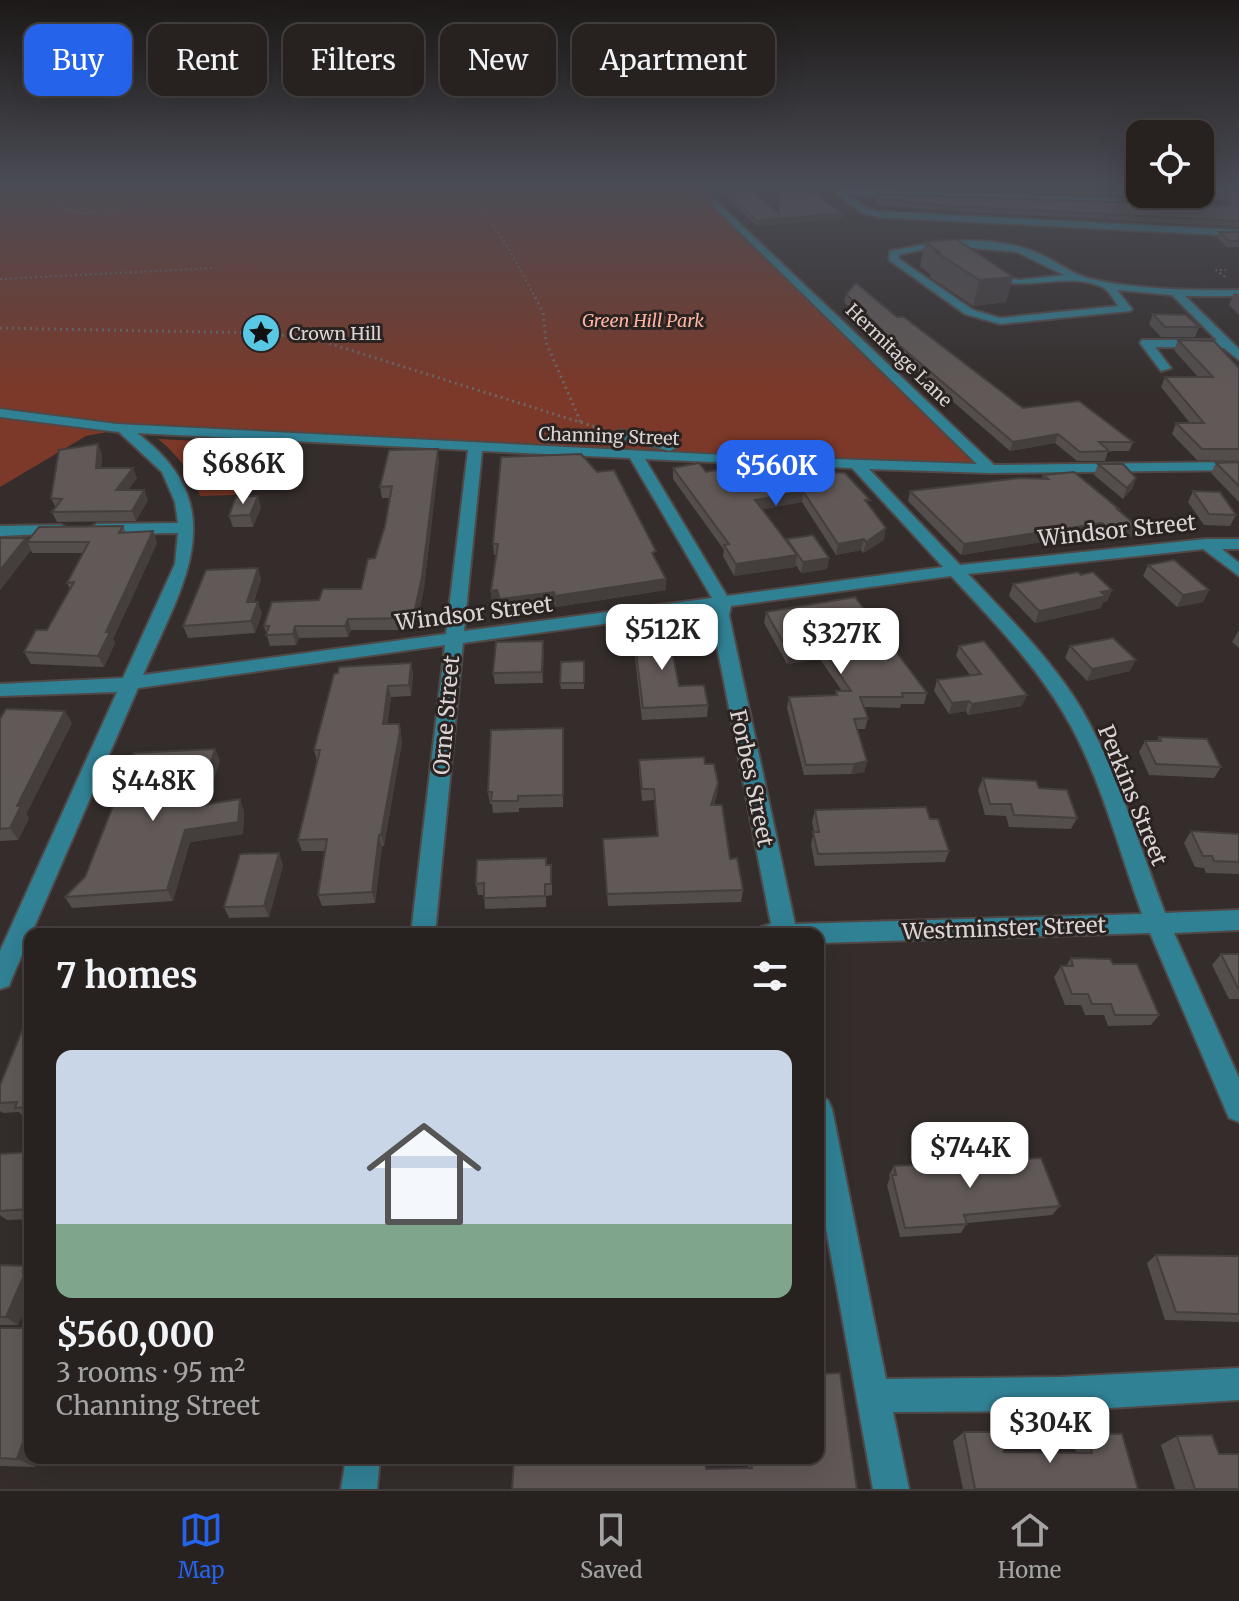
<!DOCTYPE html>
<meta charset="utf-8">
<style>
body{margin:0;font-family:Merriweather,serif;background:#332f2d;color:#f1f3f6;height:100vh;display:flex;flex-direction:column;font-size:30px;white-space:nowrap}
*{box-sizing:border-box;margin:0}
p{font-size:26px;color:#a4a4a5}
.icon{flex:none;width:44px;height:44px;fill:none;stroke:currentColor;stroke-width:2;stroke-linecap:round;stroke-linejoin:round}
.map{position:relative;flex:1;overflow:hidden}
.details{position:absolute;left:24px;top:928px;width:800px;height:536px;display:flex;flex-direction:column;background:#272220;border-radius:16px;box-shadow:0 8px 32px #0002,0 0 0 2px #433f3e}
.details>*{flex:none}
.top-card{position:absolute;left:24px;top:24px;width:800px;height:72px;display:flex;gap:16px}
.tools{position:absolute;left:1126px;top:120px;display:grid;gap:16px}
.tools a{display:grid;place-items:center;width:88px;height:88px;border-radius:16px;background:#272220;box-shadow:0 8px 32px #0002,0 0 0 2px #433f3e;font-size:40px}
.price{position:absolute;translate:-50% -68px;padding:0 18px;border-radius:16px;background:#fff;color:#222;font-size:26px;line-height:52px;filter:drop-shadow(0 2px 4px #0008)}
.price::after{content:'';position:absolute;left:50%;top:48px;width:24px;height:18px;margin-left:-12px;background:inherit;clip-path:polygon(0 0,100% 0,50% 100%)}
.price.active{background:#2563eb;color:#fff}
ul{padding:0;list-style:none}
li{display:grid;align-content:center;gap:16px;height:424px;padding:0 32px}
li+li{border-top:2px solid #433f3e}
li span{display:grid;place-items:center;height:248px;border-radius:16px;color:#555}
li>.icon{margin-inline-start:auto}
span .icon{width:144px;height:144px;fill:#fffc;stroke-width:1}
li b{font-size:34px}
h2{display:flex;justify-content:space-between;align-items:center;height:96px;padding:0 32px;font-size:34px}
.pill{padding:0 28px;border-radius:16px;background:#272220;box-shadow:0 8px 32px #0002,0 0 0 2px #433f3e;font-size:28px;line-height:72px}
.pill.active{background:#2563eb;color:#fff}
.tabs{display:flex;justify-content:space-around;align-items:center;height:112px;border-top:2px solid #433f3e;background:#272220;font-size:22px;color:#a4a4a5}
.tabs a{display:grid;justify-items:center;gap:4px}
.tabs .active{color:#2563eb}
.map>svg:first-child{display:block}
.green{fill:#7c3828}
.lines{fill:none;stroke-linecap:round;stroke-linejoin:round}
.minor-casing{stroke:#4f4846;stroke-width:4}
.path-far1{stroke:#6d6765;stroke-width:2;stroke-dasharray:2 3;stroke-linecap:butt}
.path{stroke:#6d6765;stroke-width:3;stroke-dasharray:2 4;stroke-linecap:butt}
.minor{fill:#318195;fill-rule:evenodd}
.wall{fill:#534d4b}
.shaded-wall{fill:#443e3d}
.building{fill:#615957;stroke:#443e3d;stroke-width:2}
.labels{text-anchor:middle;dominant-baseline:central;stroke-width:6;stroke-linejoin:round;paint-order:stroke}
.far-park-label{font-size:18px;font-style:italic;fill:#feb3a0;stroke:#2a2321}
.far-poi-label{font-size:18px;fill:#dad5d4;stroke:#2a2321;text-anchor:start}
.far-street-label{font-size:18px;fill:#dad5d4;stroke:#2a2321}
.street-label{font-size:22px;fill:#dad5d4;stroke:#2a2321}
</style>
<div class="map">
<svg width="1239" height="1489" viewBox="0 0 1239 1489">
<rect width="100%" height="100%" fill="#342d2b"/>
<g class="green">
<polygon points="0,186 707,186 714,202 990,469 123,429 86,436 0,487"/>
<path d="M158,439L257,444L235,495L200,496C192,474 177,454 158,439Z"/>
</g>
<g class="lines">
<defs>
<g id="minor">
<polygon points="843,189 1118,199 1121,204 848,195 868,209 877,211 1239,230 1239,236 877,217 862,213 836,193"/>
<path d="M714,199L994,465L1239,462V470L990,473L869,469L960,565L1206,539H1239V549H1222L1239,563V576L1203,549L968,574C1006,614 1054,662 1082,710C1118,773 1139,845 1165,913L1239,910V930L1174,933L1239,1078V1122L1229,1118L1150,933L818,943V934H757L761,927L771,924L711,615L713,609L463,643L435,934H411L445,645L138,688L12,978L9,986L0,989V951L117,692L0,696V684L123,678L175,564L178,533L97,534L89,529L97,524L178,523L175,502L162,472L119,432L0,417V409L117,424L744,456L977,464L711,204ZM137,433L468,450L446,634L143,675C182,586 236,507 137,433ZM482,451L630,458L712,598L464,631ZM645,459L852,468L943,567L727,596ZM951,576C991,619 1034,663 1064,714C1100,774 1118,848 1142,914L795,924L729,615L731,606Z"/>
<path d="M943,241C974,240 1006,240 1035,252C1054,259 1070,274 1091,279C1139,290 1190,290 1239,290V296H1185L1239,349V360L1224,348L1155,347L1171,368L1161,371L1140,343L1142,340H1217L1172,295L1117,290L1132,309L1130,311L1000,324L965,314L889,260L890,251ZM963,247L1017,252L1064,275L1019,280L984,272V276C1023,295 1064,270 1102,287C1109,290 1114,300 1118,306L1000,318L973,310L899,259V255L924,249Z"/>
<polygon points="620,430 675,444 677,447 670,451 615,437 613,434"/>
<polygon points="61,525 69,530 67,533 0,536 0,526"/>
<polygon points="818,1096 828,1100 832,1109 886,1379 1061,1377 1239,1368 1239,1400 1061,1411 893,1412 909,1489 873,1489 818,1184"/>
<polygon points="346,1458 380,1458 377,1489 341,1489"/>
</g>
</defs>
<use href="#minor" class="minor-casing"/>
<g class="path-far1">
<path d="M12,186L51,194L58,206C89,219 125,214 154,197L155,186"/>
<polyline points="468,186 509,249 536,299"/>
<polyline points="661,186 701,198"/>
<polyline points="91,211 79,207 77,200 96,186"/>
<polyline points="1225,277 1216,270 1226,270"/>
<polyline points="0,279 215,268"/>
</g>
<g class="path">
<polyline points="535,297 543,312 546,342 581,423"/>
<polyline points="0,328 261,333 315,339 605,430"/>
</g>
<use href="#minor" class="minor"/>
</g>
<g class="wall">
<polygon points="714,186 747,186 778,213 805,190 842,219 757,226"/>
<polygon points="874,186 1140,186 1140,194 1200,194 1239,186 1239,227 946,211 876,205 876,194 1229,205 1225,200 874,187"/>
<polygon points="1219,232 1239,232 1239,247 1227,247 1217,238"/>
<polygon points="925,242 1013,277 1006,302 973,306 930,277 931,275 920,266"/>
<polygon points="1234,293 1239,294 1239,315 1229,305"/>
<polygon points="846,294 897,317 1023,408 1133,442 1129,451 1108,451 1105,461 1077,461 1055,443 1010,451 885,343 844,302"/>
<polygon points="1153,314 1199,327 1195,337 1161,337 1149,324"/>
<polygon points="1178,340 1239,368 1239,460 1197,460 1172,434 1176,423 1190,423 1161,387 1165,377 1198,377 1174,350"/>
<polygon points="102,454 101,468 137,478 128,490 144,490 148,500 136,521 57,522 52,512 56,508 51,498"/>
<polygon points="439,459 424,588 415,630 351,630 348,637 299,638 296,645 270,646 264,626 319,600 361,589 375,558 385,526 390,498 382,498 380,487"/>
<polygon points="1239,462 1239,502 1211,473 1216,463"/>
<polygon points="1098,464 1136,478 1132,489 1123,499 1094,475"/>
<polygon points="673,468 706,472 748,475 787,472 801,481 869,505 884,540 863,553 861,550 836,555 802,502 762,509 787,542 787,539 829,558 827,569 801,573 796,565 795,567 734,576 723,556 724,550 673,479"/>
<polygon points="1043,475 1119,511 1137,526 1133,536 1107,541 1098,533 961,555 908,501 910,491 1042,479"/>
<polygon points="1193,491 1236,515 1230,526 1204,525 1188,502"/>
<polygon points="261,507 253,527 233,527 229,516"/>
<polygon points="123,526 126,533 153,531 157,543 113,639 115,643 104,667 31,664 24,652 47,630 70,589 67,583 83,553 32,553 31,550 0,590 0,538 26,538 28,541"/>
<polygon points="493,544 656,561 666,579 666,590 556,607 554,603 501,611 499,601 492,602 491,591 496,555 494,555"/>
<polygon points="1148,565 1209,590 1203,602 1177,607 1143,576"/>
<polygon points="258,568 261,579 254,602 262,613 255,633 188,638 183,626"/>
<polygon points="1013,584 1112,590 1107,601 1103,602 1101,608 1035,623 1009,596"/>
<polygon points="766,612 927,693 924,704 901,704 900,708 864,707 868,718 865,729 857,729 867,761 864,772 851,774 804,775 787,708 789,697 835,695 836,691 842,691 820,659 787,664 764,623"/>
<polygon points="633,628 679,686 708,705 707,717 642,720 633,640"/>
<polygon points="1239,630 1239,648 1232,642"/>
<polygon points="543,641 543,683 495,684 493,673"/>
<polygon points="959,646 1022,706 968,715 966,711 949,714 934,691 937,680 970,675 956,656"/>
<polygon points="1070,646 1130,671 1087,681 1065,658"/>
<polygon points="584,661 584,689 561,689 560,683"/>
<polygon points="411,663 413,675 411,696 391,697 387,724 399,724 402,742 384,846 382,846 375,903 322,906 318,895 325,851 302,851 298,840 317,761 314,750"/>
<polygon points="0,719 72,723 26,814 29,818 18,840 0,841"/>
<polygon points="563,728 563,807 519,808 519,812 493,813 492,804 490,804 488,792"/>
<polygon points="1159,737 1221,767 1214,778 1149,775 1139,752 1145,741 1157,741"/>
<polygon points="220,760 206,804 244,811 243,834 190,842 173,901 72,908 65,897"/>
<polygon points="639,760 705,764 718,783 717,794 714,805 730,859 743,890 741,902 608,906 603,839 657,836 654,800 642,801 639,772"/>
<polygon points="983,778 1039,788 1077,818 1071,829 1009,827 1006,816 985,815 978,790"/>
<polygon points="815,810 930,819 949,851 945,862 815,866 811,844 814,832 812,822"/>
<polygon points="1191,831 1239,834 1239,874 1206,873 1204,868 1195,867 1184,843"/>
<polygon points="283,865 269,917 229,918 224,907"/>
<polygon points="546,865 552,876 552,895 546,896 546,907 485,909 484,895 478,895 476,884"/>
<polygon points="1221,954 1239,954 1239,999 1229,999 1212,965"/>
<polygon points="1071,958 1113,964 1159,1015 1151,1025 1108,1026 1104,1015 1085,1015 1081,1005 1065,1005 1054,977 1061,966 1066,966"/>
<polygon points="30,1011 30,1117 24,1118 19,1112 3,1113 0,1111 0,1085"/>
<polygon points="30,1152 30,1219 7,1220 0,1215 0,1154"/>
<polygon points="894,1166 1060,1206 1052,1215 967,1223 961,1233 900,1237 887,1185 890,1178 889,1175"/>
<polygon points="1156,1255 1239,1256 1239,1322 1165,1320 1147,1263"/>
<polygon points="0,1265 28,1266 30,1268 30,1295 18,1325 0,1325"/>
<polygon points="0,1328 30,1458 38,1458 35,1467 0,1466"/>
<polygon points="964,1432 1004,1452 1076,1453 1073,1442 1087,1433 1138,1489 963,1489 953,1441"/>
<polygon points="1177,1436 1219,1454 1239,1489 1175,1489 1161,1445"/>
<polygon points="108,1458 175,1458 175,1460 111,1460"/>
<polygon points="208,1458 282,1458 280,1466 218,1465"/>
<polygon points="747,1458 818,1458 857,1489 706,1469 748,1468"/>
</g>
<g class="shaded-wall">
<polygon points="842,213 842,219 757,226 757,221"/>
<polygon points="1013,277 1006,302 973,306 979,280"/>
<polygon points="1058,434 1055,443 1010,451 1013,442"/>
<polygon points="98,444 102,454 100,478 96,468"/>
<polygon points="438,449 439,459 424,588 415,630 413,618"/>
<polygon points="133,468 137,478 120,500 116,490"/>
<polygon points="1136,478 1132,489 1123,499 1127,488"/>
<polygon points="144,490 148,500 136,521 132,511"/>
<polygon points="803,491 802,502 754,511 755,500"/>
<polygon points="258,496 261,507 253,527 250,515"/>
<polygon points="1102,523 1098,533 961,555 964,544"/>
<polygon points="1137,526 1133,536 1107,541 1112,531"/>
<polygon points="886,528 884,540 863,553 866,542"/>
<polygon points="153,531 157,543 113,639 115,643 104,667 98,656 106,632"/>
<polygon points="26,538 31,550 0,590 0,570"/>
<polygon points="864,539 861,550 836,555 838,544"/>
<polygon points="797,555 795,567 734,576 736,564"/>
<polygon points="829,558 827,569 801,573 803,562"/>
<polygon points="258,568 261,579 250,614 247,602"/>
<polygon points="666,579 666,590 556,607 555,596"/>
<polygon points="497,590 499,601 492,602 491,591"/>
<polygon points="1112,590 1107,601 1103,602 1101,608 1035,623 1039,611"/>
<polygon points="1209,590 1203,602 1177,607 1183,595"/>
<polygon points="554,592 554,603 501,611 500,599"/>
<polygon points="258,602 262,613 255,633 251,621"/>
<polygon points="348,619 351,630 348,637 345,626"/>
<polygon points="295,626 299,638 296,645 293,634"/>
<polygon points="543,641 544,653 543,683 542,672"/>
<polygon points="822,648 820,659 787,664 789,653"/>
<polygon points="1136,660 1130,671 1087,681 1092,669"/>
<polygon points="411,663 413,675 411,696 409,685"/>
<polygon points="388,686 391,697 386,735 383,724"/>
<polygon points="1027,695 1022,706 968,715 972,704"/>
<polygon points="969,701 966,711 949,714 952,703"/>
<polygon points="65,711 72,723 26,814 29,818 18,840 10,828 17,806"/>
<polygon points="400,731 402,742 384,846 381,835"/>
<polygon points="215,749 220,760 202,817 197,806"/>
<polygon points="867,761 864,772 851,774 854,764"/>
<polygon points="718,783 717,794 710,817 711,805"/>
<polygon points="240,799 244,811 243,834 190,842 173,901 167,890 185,830"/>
<polygon points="379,835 382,846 375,903 372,892"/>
<polygon points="279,853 283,865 269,917 264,906"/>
<polygon points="28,1266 30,1268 30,1295 18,1325 6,1317"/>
<polygon points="30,1422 30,1458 38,1458 35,1467 17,1459"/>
<polygon points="271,1458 282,1458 280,1466 271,1459"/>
</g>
<g class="building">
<polygon points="720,186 747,186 779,214 779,186 805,186 805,190 810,190 842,213 757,221"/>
<polygon points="993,186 1140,186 1140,191"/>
<polygon points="1200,186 1239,186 1239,221 947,206 877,199 876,194 1230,206 1233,203 1227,195 1200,194"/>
<polygon points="1219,232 1239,232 1239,241 1229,241"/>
<polygon points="956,239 1013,277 979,280 936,252 939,252 925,242"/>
<polygon points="856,283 897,317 904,317 1023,408 1079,401 1133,442 1099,442 1109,451 1080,452 1058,434 1013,442 886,334 846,294"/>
<polygon points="1153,314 1186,315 1199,327 1165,327"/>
<polygon points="1178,340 1214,341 1239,368 1239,449 1202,449 1176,423 1204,423 1165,377 1213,377"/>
<polygon points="98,444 96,468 133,468 116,490 144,490 132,511 52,512 62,499 51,498 59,450"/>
<polygon points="438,449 422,577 413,618 348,619 345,626 295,626 293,634 266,635 269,626 264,626 272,602 319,600 323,589 361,589 368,559 375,558 385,526 392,486 380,487 389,450"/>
<polygon points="581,454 597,472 614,470 656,551 652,553 666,579 555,596 554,592 500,599 497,590 491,591 498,544 493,544 501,457"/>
<polygon points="1239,462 1239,486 1216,463"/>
<polygon points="699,463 706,472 741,466 748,475 784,469 787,472 793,471 801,481 835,472 845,473 870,500 865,500 886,528 866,542 864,539 838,544 803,491 755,500 797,555 736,564 724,545 729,544 673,468"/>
<polygon points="1098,464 1123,464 1136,478 1127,488"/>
<polygon points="1074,472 1119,509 1117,509 1137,526 1112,531 1102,523 964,544 910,491 1020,478 1048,479 1043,475"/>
<polygon points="1193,491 1220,492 1236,515 1209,514"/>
<polygon points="258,496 250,515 229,516 236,497"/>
<polygon points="123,526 119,533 153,531 106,632 110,632 98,656 24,652 36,630 47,630 74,582 67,583 89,542 27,542 39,527"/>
<polygon points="813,535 829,558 803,562 787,539"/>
<polygon points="0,538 26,538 0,570"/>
<polygon points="1174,560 1209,590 1183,595 1148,565"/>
<polygon points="258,568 247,602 258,602 251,621 183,626 206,570"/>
<polygon points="1078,572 1081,575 1093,572 1112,590 1101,592 1106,596 1039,611 1013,584"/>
<polygon points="855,597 927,693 902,693 903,697 860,697 868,718 854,719 867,761 854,764 806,765 789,697 837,695 836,691 851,691 822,648 789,653 766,612"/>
<polygon points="667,627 679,686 704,685 708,705 643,708 633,628"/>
<polygon points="1113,638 1136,660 1092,669 1070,646"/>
<polygon points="543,641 542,672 493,673 496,642"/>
<polygon points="984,641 1027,695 972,704 969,701 952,703 937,680 981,674 959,646"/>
<polygon points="584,661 584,683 560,683 561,662"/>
<polygon points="411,663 409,685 388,686 383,724 399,724 400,731 381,835 379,835 372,892 318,895 327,839 298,840 320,750 314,750 334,674 338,673 339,667"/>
<polygon points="6,709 65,711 17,806 21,806 10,828 0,829 0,719"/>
<polygon points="563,728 563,795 518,796 518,801 491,801 492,792 488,792 491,730"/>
<polygon points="1159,737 1207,739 1221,767 1156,764 1145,741 1161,741"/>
<polygon points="215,749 197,806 240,799 238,822 185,830 167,890 65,897 85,877 134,753"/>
<polygon points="704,757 705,764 714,764 718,783 711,805 722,805 730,859 737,858 743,890 607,894 603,839 658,836 654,789 642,789 639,760"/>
<polygon points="983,778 1036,781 1039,788 1067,790 1077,818 1014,815 1011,804 990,804"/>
<polygon points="926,807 930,819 938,819 949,851 818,854 813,832 819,832 815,810"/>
<polygon points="1191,831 1239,834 1239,862 1214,861 1212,856 1203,856"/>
<polygon points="279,853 264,906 224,907 240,854"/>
<polygon points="546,858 546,865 551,865 551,884 545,884 545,896 484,898 484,883 476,884 477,860"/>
<polygon points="1221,954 1239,954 1239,988 1238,988"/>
<polygon points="1071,958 1110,959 1113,964 1137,964 1159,1015 1115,1015 1111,1004 1092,1004 1088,994 1072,994 1061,966 1073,966"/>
<polygon points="30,1011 30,1107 15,1108 17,1102 0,1103 0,1085"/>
<polygon points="30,1152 30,1209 0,1211 0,1154"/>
<polygon points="1041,1158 1060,1206 964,1215 967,1224 905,1228 892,1175 896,1175 894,1166"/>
<polygon points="1156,1255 1239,1256 1239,1314 1176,1312"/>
<polygon points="0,1265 28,1266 6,1317 0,1317"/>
<polygon points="0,1328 30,1328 30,1422 17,1459 0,1458"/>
<polygon points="840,1373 857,1489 512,1489 514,1458 705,1458 706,1469 752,1468 751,1458 818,1458 818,1374"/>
<polygon points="964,1432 999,1432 1004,1452 1092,1453 1087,1433 1122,1434 1138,1489 975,1489"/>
<polygon points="1212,1435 1219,1454 1239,1454 1239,1489 1195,1489 1177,1436"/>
</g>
<linearGradient id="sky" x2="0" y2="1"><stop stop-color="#1d1918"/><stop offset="0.47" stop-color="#4a4c55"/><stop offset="1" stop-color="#4a4c55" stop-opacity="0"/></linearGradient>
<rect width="1239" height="395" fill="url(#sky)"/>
<defs>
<symbol id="sight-disc" viewBox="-11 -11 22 22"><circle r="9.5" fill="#59c8e5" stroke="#2a2321"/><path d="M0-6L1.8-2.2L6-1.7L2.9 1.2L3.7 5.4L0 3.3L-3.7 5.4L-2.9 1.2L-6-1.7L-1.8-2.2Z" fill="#111"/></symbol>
</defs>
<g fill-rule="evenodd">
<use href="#sight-disc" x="239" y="311" width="44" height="44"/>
</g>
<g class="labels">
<g class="far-park-label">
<text x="643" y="320">Green Hill Park</text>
</g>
<g class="far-poi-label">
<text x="289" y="333">Crown Hill</text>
</g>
<g class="far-street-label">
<text transform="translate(899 355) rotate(44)">Hermitage Lane</text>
<text transform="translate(609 436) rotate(2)">Channing Street</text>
</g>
<g class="street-label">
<text transform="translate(1117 530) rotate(-6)">Windsor Street</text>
<text transform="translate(474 613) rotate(-7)">Windsor Street</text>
<text transform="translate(446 715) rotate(-85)">Orne Street</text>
<text transform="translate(752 778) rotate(78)">Forbes Street</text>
<text transform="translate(1133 795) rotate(68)">Perkins Street</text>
<text transform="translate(1004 928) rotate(-2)">Westminster Street</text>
</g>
</g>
</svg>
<div class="tools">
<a><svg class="icon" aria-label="locate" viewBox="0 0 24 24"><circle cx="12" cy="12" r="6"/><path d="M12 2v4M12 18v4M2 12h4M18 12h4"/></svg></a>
</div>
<b class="price" style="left:243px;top:506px">$686K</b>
<b class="price active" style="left:776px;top:508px">$560K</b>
<b class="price" style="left:662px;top:672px">$512K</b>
<b class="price" style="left:841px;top:676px">$327K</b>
<b class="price" style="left:153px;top:823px">$448K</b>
<b class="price" style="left:970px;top:1190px">$744K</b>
<b class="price" style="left:1050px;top:1465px">$304K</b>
<div class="top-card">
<a class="pill active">Buy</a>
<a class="pill">Rent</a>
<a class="pill">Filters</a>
<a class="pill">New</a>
<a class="pill">Apartment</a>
</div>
<section class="details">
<h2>7 homes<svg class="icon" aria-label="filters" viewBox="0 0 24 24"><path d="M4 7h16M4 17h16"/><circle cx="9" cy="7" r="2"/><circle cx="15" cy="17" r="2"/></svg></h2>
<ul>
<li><span style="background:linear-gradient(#c9d6e8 70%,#7fa58c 0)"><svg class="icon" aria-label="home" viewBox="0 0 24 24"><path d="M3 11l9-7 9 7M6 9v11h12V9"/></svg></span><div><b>$560,000</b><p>3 rooms · 95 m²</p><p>Channing Street</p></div></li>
</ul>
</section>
</div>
<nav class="tabs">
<a class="active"><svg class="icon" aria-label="map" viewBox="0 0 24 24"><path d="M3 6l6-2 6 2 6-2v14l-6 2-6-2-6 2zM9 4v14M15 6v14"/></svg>Map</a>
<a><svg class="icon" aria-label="saved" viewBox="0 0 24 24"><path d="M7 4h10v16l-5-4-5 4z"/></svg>Saved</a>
<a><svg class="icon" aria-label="home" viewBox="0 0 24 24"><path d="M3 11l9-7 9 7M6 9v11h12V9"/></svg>Home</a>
</nav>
